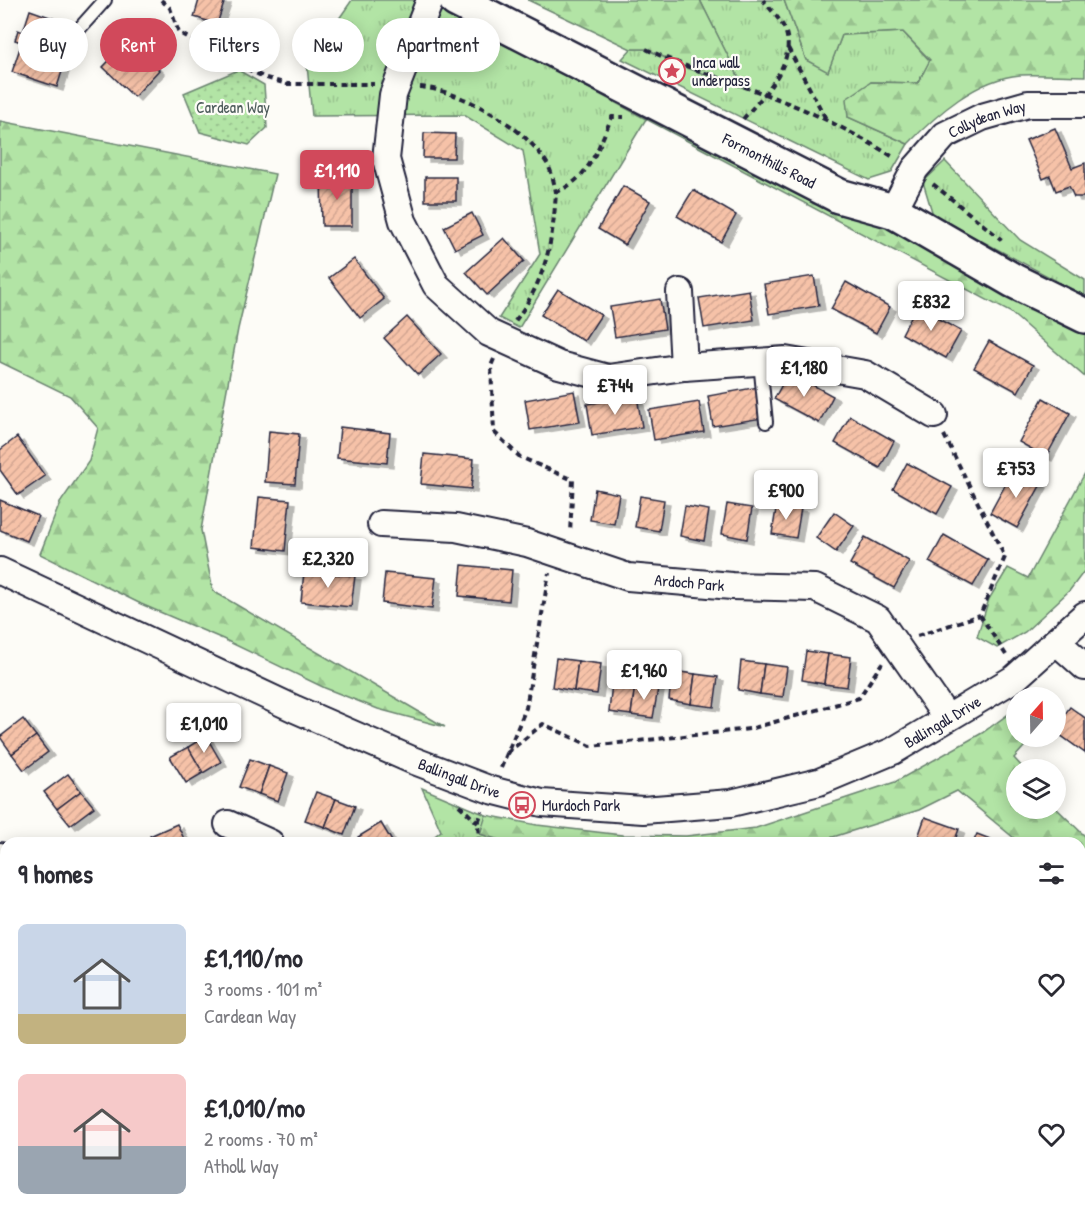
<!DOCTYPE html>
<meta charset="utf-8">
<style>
body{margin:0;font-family:"Patrick Hand",sans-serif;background:#f7f7f7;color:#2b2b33;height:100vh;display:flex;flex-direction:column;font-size:22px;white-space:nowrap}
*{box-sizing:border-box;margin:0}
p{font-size:20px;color:#7c7c81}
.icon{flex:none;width:33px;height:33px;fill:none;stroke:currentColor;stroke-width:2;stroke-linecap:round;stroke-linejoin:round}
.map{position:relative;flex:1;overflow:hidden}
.details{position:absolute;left:0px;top:837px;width:1086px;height:386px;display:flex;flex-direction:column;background:#fff;border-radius:18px 18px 0 0;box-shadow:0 3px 15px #0003}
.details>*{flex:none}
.guide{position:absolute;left:18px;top:18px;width:600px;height:54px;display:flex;gap:12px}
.needle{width:39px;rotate:20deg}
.controls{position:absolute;left:1006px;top:687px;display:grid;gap:12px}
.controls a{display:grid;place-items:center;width:60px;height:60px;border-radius:50%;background:#fff;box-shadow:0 3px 15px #0003;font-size:30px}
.price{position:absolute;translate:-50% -51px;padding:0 14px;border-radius:6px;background:#fff;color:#222;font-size:20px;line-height:39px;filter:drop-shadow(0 2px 3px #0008)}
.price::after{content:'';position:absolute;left:50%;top:36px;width:18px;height:14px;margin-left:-9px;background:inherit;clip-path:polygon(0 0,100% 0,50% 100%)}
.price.selected{background:#d1495b;color:#fff}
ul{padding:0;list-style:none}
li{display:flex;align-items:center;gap:18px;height:150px;padding:0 18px}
li span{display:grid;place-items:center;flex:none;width:168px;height:120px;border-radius:9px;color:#555}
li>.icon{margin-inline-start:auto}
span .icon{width:72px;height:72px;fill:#fffc;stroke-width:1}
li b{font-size:26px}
h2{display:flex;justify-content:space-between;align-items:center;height:72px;padding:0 18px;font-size:26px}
.tag{padding:0 21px;border-radius:27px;background:#fff;box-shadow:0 3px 15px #0003;font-size:21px;line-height:54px}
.tag.selected{background:#d1495b;color:#fff}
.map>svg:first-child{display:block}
.grass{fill:url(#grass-tufts);stroke:#6a8370;stroke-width:1.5}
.forest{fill:url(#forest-firs);stroke:#6a8370;stroke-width:1.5}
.park{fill:url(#park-dots);stroke:#6a8370;stroke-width:1.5}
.building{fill:url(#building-hatch);stroke:#22223b;stroke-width:1.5;filter:url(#shadow)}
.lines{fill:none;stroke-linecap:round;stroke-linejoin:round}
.lane-casing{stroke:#22223b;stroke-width:16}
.street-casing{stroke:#22223b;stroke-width:30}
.secondary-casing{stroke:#22223b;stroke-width:38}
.path{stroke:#22223b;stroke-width:4;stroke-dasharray:6 4.5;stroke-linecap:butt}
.lane{stroke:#fdfcf7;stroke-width:12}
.street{stroke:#fdfcf7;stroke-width:26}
.secondary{stroke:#fdfcf7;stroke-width:33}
.labels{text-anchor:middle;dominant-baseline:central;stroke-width:4.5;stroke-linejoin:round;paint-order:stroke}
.poi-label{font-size:16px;fill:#22223b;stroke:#fdfcf7;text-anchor:start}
.park-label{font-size:16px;fill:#4d5c5b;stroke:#fdfcf7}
.street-label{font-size:16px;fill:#22223b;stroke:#fdfcf7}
</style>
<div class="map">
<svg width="1085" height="1222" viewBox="0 0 1085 1222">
<defs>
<pattern id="grass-tufts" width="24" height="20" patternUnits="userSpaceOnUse" patternTransform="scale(1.5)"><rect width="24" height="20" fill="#b2e4a5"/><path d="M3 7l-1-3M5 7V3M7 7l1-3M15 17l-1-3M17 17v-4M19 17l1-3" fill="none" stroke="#99c38f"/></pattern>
<pattern id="forest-firs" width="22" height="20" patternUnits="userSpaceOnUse" patternTransform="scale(1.5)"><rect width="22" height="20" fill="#b2e4a5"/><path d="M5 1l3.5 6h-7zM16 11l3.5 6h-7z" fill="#99c38f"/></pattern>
<pattern id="park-dots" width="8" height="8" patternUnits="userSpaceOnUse" patternTransform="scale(1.5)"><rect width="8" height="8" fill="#b2e4a5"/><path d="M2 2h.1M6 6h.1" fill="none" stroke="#99c38f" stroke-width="1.8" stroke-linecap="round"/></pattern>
<pattern id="building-hatch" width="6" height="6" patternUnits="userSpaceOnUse" patternTransform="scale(1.5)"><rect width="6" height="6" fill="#f6c2a8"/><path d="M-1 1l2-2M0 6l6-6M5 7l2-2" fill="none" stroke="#d3a692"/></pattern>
<filter id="shadow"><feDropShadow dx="6" dy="4" stdDeviation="0" flood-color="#0004"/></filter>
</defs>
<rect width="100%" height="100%" fill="#fdfcf7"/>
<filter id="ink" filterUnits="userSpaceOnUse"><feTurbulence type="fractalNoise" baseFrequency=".0167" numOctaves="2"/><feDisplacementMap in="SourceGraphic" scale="12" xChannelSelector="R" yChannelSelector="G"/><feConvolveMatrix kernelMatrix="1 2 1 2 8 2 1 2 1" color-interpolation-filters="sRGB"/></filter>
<g filter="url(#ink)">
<g class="grass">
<polygon points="352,0 424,0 646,119 519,328 499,318 540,254 523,151 464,115 312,116 307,65"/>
<polygon points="700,0 784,0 806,60 828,71 842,35 903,32 930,61 918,83 871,82 848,117 908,144 891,173 869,180 622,59 631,49 646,49 685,67 743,87"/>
<polygon points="945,161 1020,240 1085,280 1085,296 933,215 923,182"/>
<polygon points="422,788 486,815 480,834 509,843 426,843 441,831"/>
</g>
<g class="forest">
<polygon points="528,0 700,0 744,88 685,67 647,49 631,49"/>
<path d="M784,0H1085V76C1064,76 1041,74 1020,75C976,79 937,114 908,144L848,117L846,99L871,82L918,83L930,60L903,32L842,35L828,72L806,60Z"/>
<polygon points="646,119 704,133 1085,328 1085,377 1010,312"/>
<polygon points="0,121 275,174 238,329 201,530 213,591 445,727 378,709 325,688 223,639 141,604 40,554 60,503 89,461 98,428 70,396 0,362"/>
<polygon points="1085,473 1085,570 1070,590 1025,632 997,648 977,637 989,599 1008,568 1028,578"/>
<polygon points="1017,708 1017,736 1033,737 1014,758 1024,769 1017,770 1017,808 1056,808 1085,836 1085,962 1080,961 1082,889 1080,843 1020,843 957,791 919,810 814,843 509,843 480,834 486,815 537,825 622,835 686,836 756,828 895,782 982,733"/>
</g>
<polygon class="park" points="238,70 264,85 267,128 249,145 200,132 184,93"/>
<g class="building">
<polygon points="199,0 225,0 217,24 194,17"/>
<polygon points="30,10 58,20 48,51 15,40 18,30 23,32"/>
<polygon points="129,40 159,70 134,97 103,67"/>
<polygon points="21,45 66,59 57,87 12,72"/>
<polygon points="1055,128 1072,168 1085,163 1085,197 1074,197 1069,186 1056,191 1050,176 1043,179 1026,140"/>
<polygon points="424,133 455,134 454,158 423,158"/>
<polygon points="321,176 352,176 352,226 322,226"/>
<rect x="425" y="177" width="31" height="24"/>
<polygon points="623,186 650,201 625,245 598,229"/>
<polygon points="693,190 736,215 721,242 677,216"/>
<polygon points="472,213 483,235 455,249 444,227"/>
<polygon points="504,238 524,261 487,295 466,272"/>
<polygon points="354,259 384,299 360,318 329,278"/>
<polygon points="814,276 819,306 769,314 764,284"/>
<polygon points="846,282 890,307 876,333 831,309"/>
<polygon points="558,289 601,315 584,341 541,315"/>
<polygon points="749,290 754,320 704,328 699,298"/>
<polygon points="660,299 665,329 615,337 610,307"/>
<polygon points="916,307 961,331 946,358 902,334"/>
<polygon points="407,317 441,354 418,375 384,338"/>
<polygon points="989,341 1033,365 1018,392 974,368"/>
<polygon points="789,372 833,396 819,423 774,399"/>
<polygon points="758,387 763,418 713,426 708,396"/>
<polygon points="574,391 580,422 530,430 525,400"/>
<polygon points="637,396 642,427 592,435 587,404"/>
<polygon points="1043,398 1070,413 1046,457 1019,442"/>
<polygon points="699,402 704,432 654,440 649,410"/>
<polygon points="850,416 894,441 880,468 835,443"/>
<polygon points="340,427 390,433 387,463 337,458"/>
<polygon points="269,431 299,434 295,484 265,482"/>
<polygon points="17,437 45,476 18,495 0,470 0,450"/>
<polygon points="424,454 474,459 471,489 421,484"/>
<polygon points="907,463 952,487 937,514 893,489"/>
<polygon points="1014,469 1041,484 1017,528 990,513"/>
<polygon points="595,489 619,494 614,524 590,520"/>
<polygon points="640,496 664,500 659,531 635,527"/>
<polygon points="259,497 290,500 285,551 254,547"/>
<polygon points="0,500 38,516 27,541 0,530"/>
<polygon points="777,503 801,508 796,538 772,534"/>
<polygon points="727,504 752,508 747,539 722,534"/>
<polygon points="685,506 709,510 704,541 680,536"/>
<polygon points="834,512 854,526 836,552 816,538"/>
<polygon points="944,535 988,560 973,586 929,562"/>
<polygon points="865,537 909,561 894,588 850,564"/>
<polygon points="462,565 512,570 509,601 459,596"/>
<polygon points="304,571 355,576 351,607 301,602"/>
<polygon points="385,573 436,578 432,609 382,603"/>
<polygon points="806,651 828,654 824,684 802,680"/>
<polygon points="828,654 851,657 847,687 824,684"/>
<polygon points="556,658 578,661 574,691 552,687"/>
<polygon points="578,661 601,664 597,694 574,691"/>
<polygon points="741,661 764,664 760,694 738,690"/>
<polygon points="764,664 787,667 783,697 760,694"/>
<polygon points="672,671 695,674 691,704 669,700"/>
<polygon points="695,674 718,677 714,707 691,704"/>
<polygon points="612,683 635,685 631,715 609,712"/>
<polygon points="635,685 658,688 653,718 631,715"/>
<polygon points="1070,707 1085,718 1085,753 1056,732 1056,726"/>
<polygon points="23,719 36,736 12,754 0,737"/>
<polygon points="36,736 48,752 24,770 12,754"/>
<polygon points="206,736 221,762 203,773 188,747"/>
<polygon points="188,747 203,773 186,783 170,757"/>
<polygon points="250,759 269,766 259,794 239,787"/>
<polygon points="269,766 288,773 278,801 259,794"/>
<polygon points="68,774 81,791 57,809 44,792"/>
<polygon points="81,791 94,807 70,825 57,809"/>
<polygon points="316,792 336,799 325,827 305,820"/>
<polygon points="336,799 355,806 344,835 325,827"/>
<polygon points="925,817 959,829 954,843 916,843"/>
<polygon points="381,823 393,843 362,843 358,837"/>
<polygon points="177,824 186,843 153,843 150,836"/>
<polygon points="977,834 998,842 998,843 973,843"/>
<polygon points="4,960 6,961 6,992 0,989 0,971"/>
<polygon points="1085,999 1085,1030 1080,1029 1080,1015"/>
<polygon points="1080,1207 1085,1210 1085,1222 1070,1222 1072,1216 1080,1216"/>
<polygon points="308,1216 364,1216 364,1222"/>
<polygon points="392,1216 447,1216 447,1222 392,1220"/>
<rect x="465" y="1216" width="55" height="6"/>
<polygon points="635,1216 668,1216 669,1222 636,1222"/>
<polygon points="724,1216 776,1216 783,1219 782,1222 721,1222"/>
<polygon points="1033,1216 1054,1216 1053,1222 1036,1222 1032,1221"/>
</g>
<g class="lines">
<defs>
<g id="lane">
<polyline points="71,38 105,0"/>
<polyline points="760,362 766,422"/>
<polyline points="0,1032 6,1034"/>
<polyline points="0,1167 6,1159"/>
</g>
<g id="street">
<polyline points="430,0 393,95 386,159 403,221 436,285 489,333 559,365 608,378 684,367 785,360 865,374 934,415"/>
<path id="s1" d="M893,211L915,169L945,135L982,117L1028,104H1085"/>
<polyline points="680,292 684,367"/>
<path id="s2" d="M381,524L456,528L527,543L628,577L732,586L815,588L878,619L947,718"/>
<path id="s3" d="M0,571L295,709L412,760L491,790L542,803L643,810L731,803L819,782L893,751L1015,678L1085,615"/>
<polyline points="1057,642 1085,667"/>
<polyline points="228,824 270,843"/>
<polyline points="0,856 6,869"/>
<polyline points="0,934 6,931"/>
<polyline points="1080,1088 1085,1090"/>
<polyline points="587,1216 587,1222"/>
<polyline points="858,1216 873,1222"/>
<polyline points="964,1222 966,1216"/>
</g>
<g id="secondary">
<path id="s4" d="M456,0L839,196L893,211L1014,281L1085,316"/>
</g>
</defs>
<use href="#lane" class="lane-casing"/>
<use href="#street" class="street-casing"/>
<use href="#secondary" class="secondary-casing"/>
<g class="path">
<polyline points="161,0 170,8 179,33 263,77 287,84 374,84"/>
<polyline points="788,48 826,119"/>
<path d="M646,49C690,70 735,82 780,100C820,115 859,136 895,158"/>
<path d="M420,87C463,91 526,127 548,165C552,173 554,183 556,192"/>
<path d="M743,119C762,97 798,62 785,30C781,20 770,9 763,0"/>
<polyline points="933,184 1002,240"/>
<path d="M515,321C546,280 553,241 556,192C590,179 598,147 612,117H624"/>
<polyline points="494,359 491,366 494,432 520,457 573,480 570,532"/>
<polyline points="944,435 1005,557 980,615 1006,655"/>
<polyline points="917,636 980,615"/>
<polyline points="507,753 543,724 591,746 750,729 859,698 882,663"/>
<polyline points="501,768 526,708 549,573"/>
<polyline points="459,805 478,823"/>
<polyline points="479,843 478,823 482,811"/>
</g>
<use href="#lane" class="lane"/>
<use href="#street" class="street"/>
<use href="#secondary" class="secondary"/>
</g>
</g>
<defs>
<symbol id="sight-ring" viewBox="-11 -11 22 22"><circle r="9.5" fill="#fdfcf7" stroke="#d1495b" stroke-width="1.5"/><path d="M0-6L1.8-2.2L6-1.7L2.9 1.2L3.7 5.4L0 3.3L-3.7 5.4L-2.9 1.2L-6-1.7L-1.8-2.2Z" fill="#d1495b"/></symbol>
<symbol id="bus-ring" viewBox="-11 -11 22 22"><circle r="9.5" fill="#fdfcf7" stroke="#d1495b" stroke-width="1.5"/><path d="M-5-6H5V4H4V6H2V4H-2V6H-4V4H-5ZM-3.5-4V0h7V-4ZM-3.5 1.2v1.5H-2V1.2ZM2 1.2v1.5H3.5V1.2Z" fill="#d1495b"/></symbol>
</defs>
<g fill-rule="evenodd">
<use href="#sight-ring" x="657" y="56" width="30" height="30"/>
<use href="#bus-ring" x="507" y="790" width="30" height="30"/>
</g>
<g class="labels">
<g class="poi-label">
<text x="692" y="62">Inca wall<tspan x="692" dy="18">underpass</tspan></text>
<text x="542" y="805">Murdoch Park</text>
</g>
<g class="park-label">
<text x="233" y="107">Cardean Way</text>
</g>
<g class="street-label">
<text stroke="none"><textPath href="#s1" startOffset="138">Collydean Way</textPath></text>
<text stroke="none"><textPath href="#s4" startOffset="352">Formonthills Road</textPath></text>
<text stroke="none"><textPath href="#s2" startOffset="316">Ardoch Park</textPath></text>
<text stroke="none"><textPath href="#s3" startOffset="1008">Ballingall Drive</textPath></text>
<text stroke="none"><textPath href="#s3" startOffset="504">Ballingall Drive</textPath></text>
</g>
</g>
</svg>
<div class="controls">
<a><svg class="needle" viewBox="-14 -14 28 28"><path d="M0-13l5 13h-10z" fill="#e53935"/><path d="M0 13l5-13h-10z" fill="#7c7c81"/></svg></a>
<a><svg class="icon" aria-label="layers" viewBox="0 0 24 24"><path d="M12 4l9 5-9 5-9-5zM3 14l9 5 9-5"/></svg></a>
</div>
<b class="price selected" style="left:337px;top:201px">£1,110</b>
<b class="price" style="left:931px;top:332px">£832</b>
<b class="price" style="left:804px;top:398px">£1,180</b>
<b class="price" style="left:615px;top:416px">£744</b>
<b class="price" style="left:1016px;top:499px">£753</b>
<b class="price" style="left:786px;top:521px">£900</b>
<b class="price" style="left:328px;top:589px">£2,320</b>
<b class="price" style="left:644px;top:701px">£1,960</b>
<b class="price" style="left:204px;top:754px">£1,010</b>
<div class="guide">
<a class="tag">Buy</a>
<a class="tag selected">Rent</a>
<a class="tag">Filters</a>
<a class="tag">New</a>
<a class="tag">Apartment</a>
</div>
<section class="details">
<h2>9 homes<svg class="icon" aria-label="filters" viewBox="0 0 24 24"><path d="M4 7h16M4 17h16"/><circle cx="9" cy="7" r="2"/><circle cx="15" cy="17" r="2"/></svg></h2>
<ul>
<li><span style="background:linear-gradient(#c9d6e8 75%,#c2b280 0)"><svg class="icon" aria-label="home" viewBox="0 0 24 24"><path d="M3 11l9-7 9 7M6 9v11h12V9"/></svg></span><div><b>£1,110/mo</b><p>3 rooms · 101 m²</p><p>Cardean Way</p></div><svg class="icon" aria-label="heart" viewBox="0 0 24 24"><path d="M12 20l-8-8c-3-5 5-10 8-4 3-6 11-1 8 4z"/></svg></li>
<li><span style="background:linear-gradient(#f6c9c9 60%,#9aa5b1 0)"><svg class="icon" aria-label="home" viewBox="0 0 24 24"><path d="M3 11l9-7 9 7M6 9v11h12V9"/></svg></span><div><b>£1,010/mo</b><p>2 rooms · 70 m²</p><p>Atholl Way</p></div><svg class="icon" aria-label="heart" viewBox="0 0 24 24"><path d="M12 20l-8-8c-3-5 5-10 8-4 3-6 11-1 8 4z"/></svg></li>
</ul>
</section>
</div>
